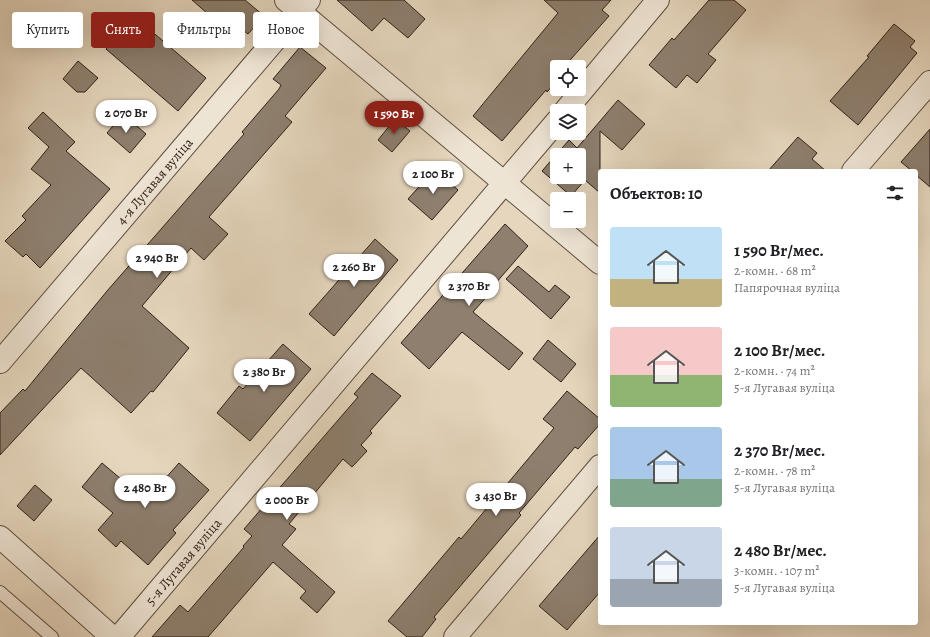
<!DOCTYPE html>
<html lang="ru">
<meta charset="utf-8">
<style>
body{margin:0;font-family:Alegreya,serif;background:#f2f2f2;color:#202124;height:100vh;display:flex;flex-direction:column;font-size:15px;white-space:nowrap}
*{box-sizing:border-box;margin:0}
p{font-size:13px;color:#757577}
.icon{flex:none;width:22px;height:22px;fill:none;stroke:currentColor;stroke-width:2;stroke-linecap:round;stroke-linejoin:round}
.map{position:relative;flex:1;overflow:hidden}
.panel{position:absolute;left:598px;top:169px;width:320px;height:456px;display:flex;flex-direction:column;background:#fff;border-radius:4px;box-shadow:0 4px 16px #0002}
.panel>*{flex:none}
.hud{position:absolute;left:12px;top:12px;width:380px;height:36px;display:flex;gap:8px}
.tools{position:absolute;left:550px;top:60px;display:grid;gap:8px}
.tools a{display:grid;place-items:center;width:36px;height:36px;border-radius:4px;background:#fff;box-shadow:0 4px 16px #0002;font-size:20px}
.price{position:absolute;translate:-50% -34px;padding:0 9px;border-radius:14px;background:#fff;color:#222;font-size:13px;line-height:26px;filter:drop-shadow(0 1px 2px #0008)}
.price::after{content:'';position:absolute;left:50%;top:24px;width:12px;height:9px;margin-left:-6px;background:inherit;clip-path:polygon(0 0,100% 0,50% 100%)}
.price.on{background:#8f2418;color:#fff}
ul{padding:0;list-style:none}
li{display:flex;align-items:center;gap:12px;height:100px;padding:0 12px}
li span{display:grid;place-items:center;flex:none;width:112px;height:80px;border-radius:4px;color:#555}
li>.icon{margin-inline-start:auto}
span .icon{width:48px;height:48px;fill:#fffc;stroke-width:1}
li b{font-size:17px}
h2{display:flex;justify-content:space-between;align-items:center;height:48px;padding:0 12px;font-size:17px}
.tag{padding:0 14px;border-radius:4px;background:#fff;box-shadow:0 4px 16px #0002;font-size:14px;line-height:36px}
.tag.on{background:#8f2418;color:#fff}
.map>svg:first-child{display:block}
.building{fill:#8e7f6e;stroke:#302018;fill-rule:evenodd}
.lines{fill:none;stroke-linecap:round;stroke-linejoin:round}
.service-casing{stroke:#5d4e41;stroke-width:14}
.minor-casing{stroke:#5d4e41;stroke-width:24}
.service{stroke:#eee4d4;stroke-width:12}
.minor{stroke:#eee4d4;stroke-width:22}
.labels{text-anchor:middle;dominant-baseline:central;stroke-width:4;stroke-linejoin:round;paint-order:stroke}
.street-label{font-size:14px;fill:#302018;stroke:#eee4d4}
</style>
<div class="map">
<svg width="930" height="637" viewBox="0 0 930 637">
<rect width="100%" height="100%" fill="#e5d6bd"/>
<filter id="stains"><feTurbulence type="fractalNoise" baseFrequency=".005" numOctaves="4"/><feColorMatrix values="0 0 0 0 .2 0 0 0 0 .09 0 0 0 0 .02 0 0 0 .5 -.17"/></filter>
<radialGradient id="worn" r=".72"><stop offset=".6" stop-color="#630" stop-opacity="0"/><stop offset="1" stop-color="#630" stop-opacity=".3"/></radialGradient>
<g class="building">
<polygon points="192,0 245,0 264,16 248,34 238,26 231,34"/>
<polygon points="337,0 404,0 425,19 408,38 384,18 372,31"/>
<polygon points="544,0 611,0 602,10 609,16 564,67 557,67 557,81 547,92 546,90 502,141 473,116 558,13"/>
<polygon points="709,0 734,0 746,10 708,54 716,60 697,83 687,75 676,88 649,65 672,38 674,40"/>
<polygon points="134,16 206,78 178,111 106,49"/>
<polygon points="894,24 915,41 910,47 917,53 858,125 830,101 869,57 867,56"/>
<polygon points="300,47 326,68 285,116 292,122 209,217 228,234 204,260 191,248 142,306 189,348 153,392 151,391 131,413 81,368 0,455 0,413 23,389 25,391 107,291 244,134 242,132 279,89 281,85 273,79"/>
<polygon points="78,61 98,78 85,92 77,92 63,79"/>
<path d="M618,100L645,124L622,150L600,131V193L585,180L571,196L542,171L569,140L577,148ZM557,155H579V177H557Z"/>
<polygon points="43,112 75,142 66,151 110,189 40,268 26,254 23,257 5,241 26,220 22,216 51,185 31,169 49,147 28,128"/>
<polygon points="123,114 146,134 130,153 107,133"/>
<polygon points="395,119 410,131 392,152 378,140"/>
<polygon points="930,129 930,187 916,175 916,171 912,171 901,162"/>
<polygon points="798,137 817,153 812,159 826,171 768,171"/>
<polygon points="435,169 458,190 432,220 408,199"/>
<polygon points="505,224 528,246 488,292 490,293 473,312 523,353 509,370 462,332 429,369 401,343"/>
<polygon points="375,239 398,260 334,336 309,314"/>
<polygon points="518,266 549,292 555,285 570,297 551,319 506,279"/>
<polygon points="548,340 576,364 561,382 533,359"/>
<polygon points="283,344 311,369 250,441 217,413 239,386 243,389"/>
<polygon points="372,373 401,396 370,431 372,433 361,445 367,451 352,467 343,459 289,524 296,529 282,545 335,592 317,613 300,598 306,591 273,562 208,637 152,637 180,605 188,612 244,547 243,546 252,536 244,529 358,397 354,394"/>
<polygon points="567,391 600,419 600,424 578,449 575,447 519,513 521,515 434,617 436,619 422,637 407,637 388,621 459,537 461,539 554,428 543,419"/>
<polygon points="102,463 146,500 179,463 209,490 173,530 176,533 148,565 121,541 116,547 98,530 113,513 82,487"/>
<polygon points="35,485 52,500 34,521 17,506"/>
<polygon points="600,535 600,592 567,630 539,606"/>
</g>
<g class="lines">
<defs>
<polyline id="service" points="0,592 52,637"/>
<g id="minor">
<polyline points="286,0 600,263"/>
<polyline points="565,111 658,0"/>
<polyline points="853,171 930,82"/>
<path id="s1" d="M0,362L309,0"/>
<polyline points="0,537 112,637"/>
<path id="s2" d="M119,637L557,121"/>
<polyline points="455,637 600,466"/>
</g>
</defs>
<use href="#service" class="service-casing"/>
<use href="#minor" class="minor-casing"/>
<use href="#service" class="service"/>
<use href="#minor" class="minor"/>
</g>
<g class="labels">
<g class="street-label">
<text stroke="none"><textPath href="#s1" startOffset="238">4-я Лугавая вуліца</textPath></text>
<text stroke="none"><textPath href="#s2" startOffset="99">5-я Лугавая вуліца</textPath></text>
</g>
</g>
<rect width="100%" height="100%" filter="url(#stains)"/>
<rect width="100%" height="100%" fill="url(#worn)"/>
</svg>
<div class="tools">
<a><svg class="icon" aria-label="locate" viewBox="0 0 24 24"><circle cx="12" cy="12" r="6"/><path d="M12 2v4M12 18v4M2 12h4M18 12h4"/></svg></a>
<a><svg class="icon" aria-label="layers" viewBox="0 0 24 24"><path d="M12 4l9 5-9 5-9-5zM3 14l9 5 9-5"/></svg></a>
<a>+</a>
<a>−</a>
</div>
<b class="price" style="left:126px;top:134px">2 070 Br</b>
<b class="price on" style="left:394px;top:135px">1 590 Br</b>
<b class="price" style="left:433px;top:195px">2 100 Br</b>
<b class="price" style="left:157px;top:279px">2 940 Br</b>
<b class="price" style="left:354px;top:288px">2 260 Br</b>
<b class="price" style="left:469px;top:307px">2 370 Br</b>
<b class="price" style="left:264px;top:393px">2 380 Br</b>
<b class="price" style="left:145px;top:509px">2 480 Br</b>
<b class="price" style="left:496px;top:517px">3 430 Br</b>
<b class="price" style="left:287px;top:521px">2 000 Br</b>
<div class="hud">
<a class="tag">Купить</a>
<a class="tag on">Снять</a>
<a class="tag">Фильтры</a>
<a class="tag">Новое</a>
</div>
<section class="panel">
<h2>Объектов: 10<svg class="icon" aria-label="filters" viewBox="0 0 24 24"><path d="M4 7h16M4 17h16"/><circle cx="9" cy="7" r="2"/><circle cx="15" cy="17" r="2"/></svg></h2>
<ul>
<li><span style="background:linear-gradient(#bfe0f5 65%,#c2b280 0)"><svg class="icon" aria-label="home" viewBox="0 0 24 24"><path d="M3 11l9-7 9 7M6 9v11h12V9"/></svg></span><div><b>1 590 Br/мес.</b><p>2-комн. · 68 m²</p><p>Папярочная вуліца</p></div></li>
<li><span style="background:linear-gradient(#f6c9c9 60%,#8fb573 0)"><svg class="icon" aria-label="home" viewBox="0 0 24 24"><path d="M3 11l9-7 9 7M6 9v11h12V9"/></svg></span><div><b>2 100 Br/мес.</b><p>2-комн. · 74 m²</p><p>5-я Лугавая вуліца</p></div></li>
<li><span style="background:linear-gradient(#a9c7e8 65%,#7fa58c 0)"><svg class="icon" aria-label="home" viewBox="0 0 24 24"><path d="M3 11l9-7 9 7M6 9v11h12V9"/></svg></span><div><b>2 370 Br/мес.</b><p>2-комн. · 78 m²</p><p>5-я Лугавая вуліца</p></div></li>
<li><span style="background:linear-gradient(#c9d6e8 65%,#9aa5b1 0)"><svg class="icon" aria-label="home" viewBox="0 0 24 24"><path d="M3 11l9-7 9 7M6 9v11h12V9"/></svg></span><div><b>2 480 Br/мес.</b><p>3-комн. · 107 m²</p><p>5-я Лугавая вуліца</p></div></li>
</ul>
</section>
</div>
